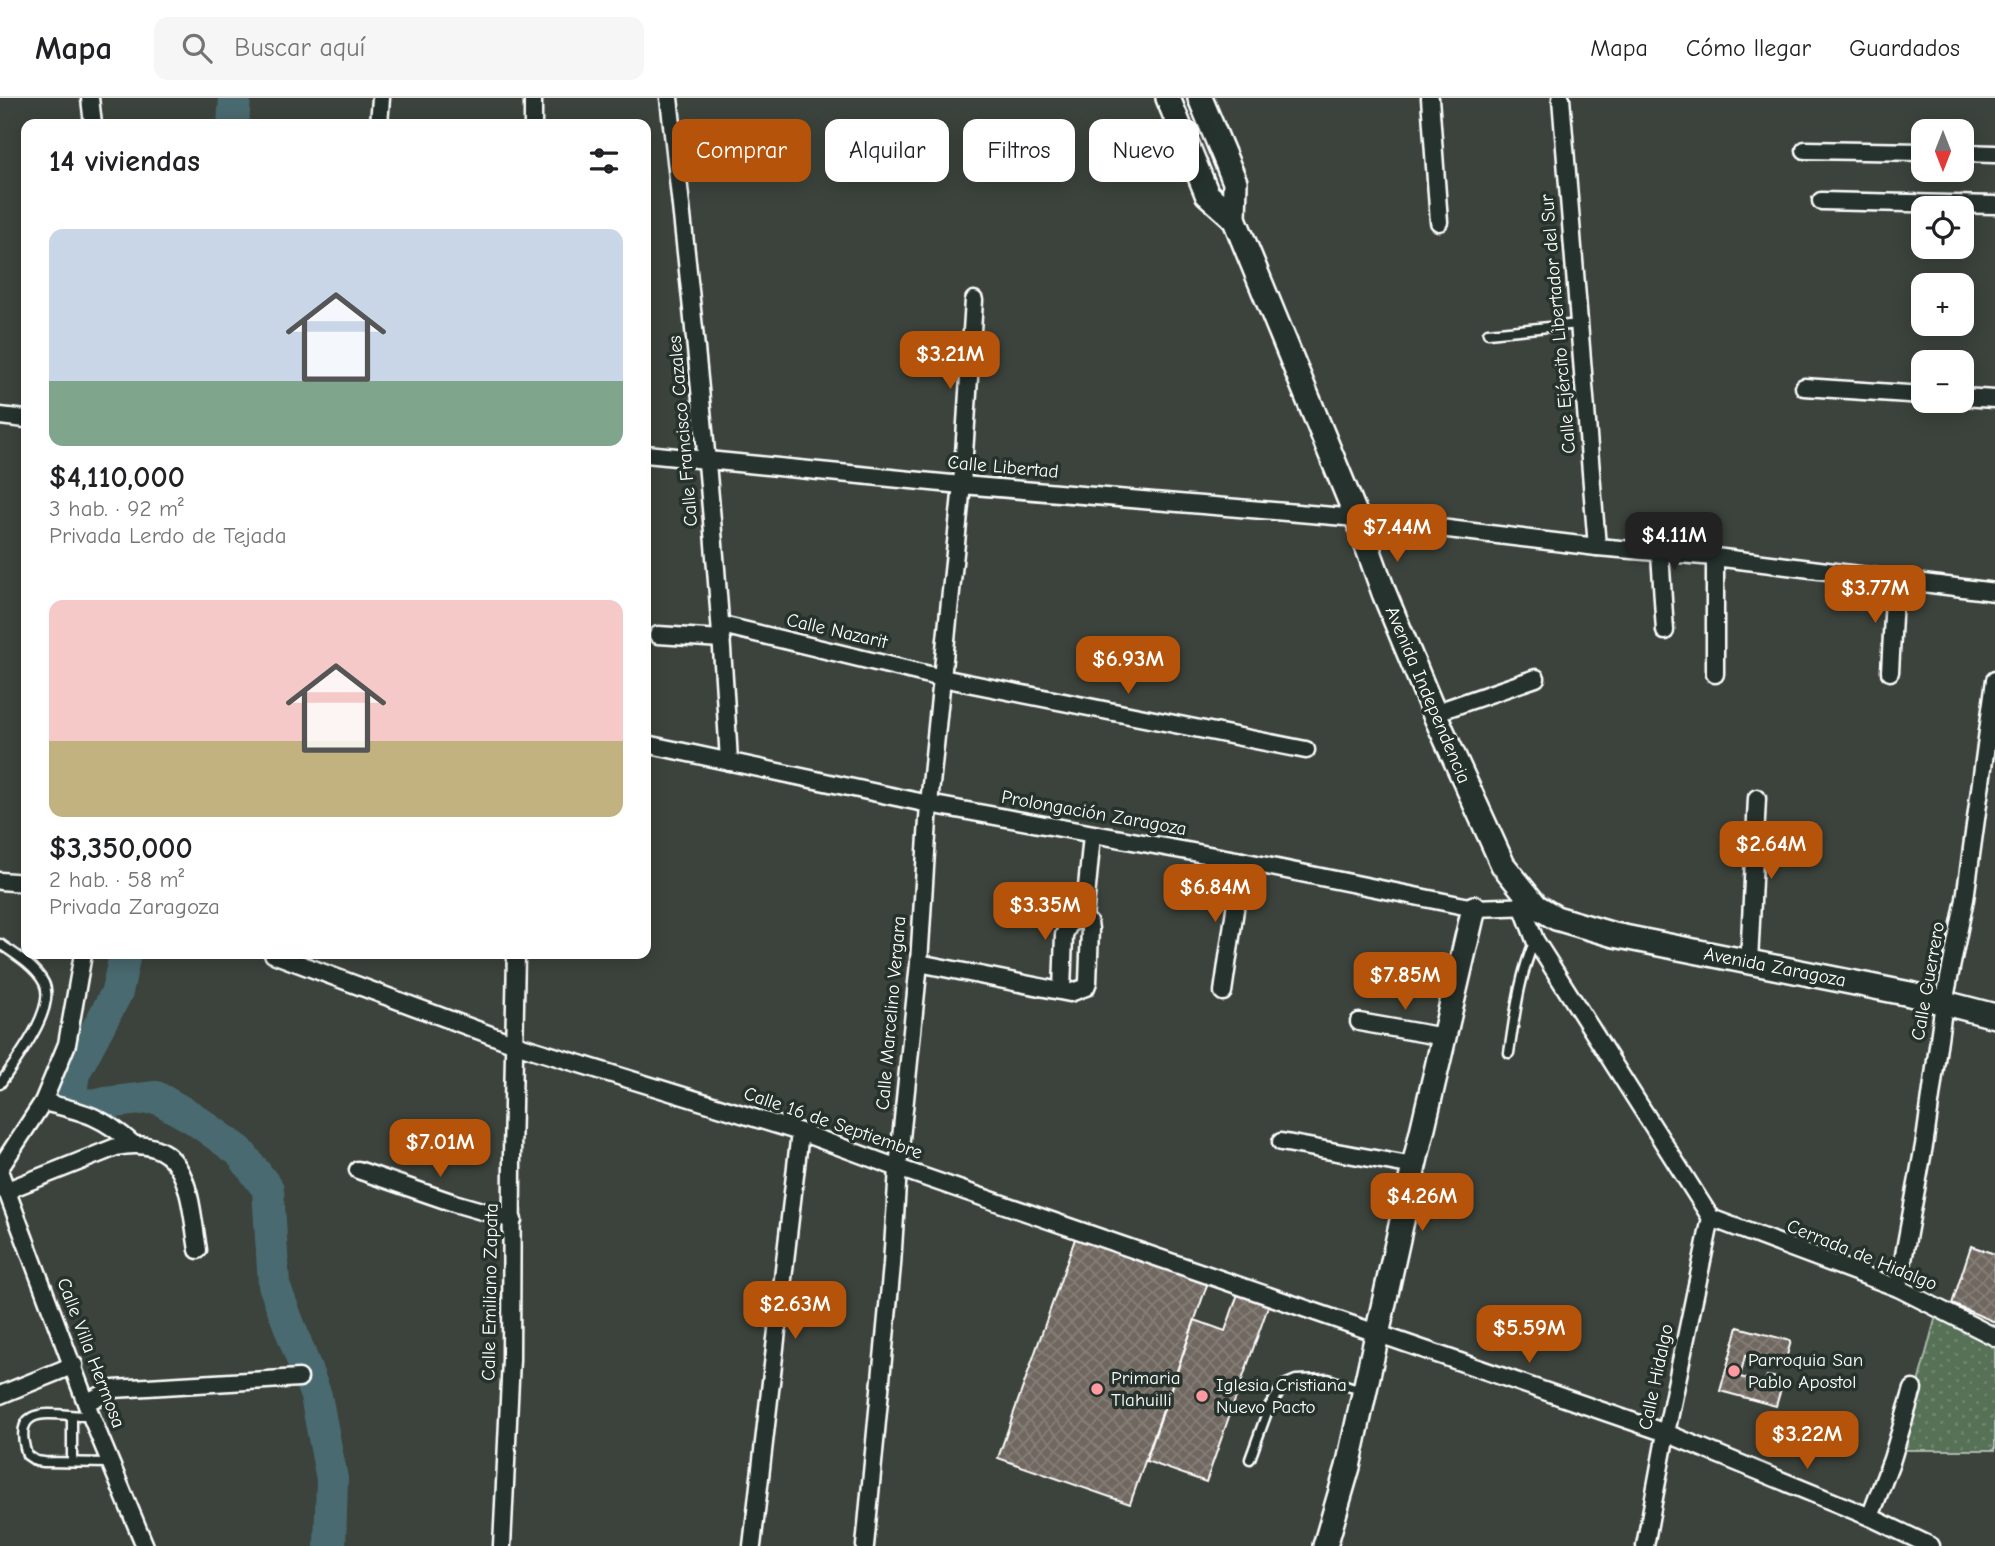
<!DOCTYPE html>
<html lang="es">
<meta charset="utf-8">
<style>
body{margin:0;font-family:"Comic Neue",sans-serif;background:#f6f6f6;color:#202124;height:100vh;display:flex;flex-direction:column;font-size:26px;white-space:nowrap}
*{box-sizing:border-box;margin:0}
p{font-size:23px;color:#757577}
.icon{flex:none;width:38px;height:38px;fill:none;stroke:currentColor;stroke-width:2;stroke-linecap:round;stroke-linejoin:round}
.map{position:relative;flex:1;overflow:hidden}
.details{position:absolute;left:21px;top:21px;width:630px;height:840px;display:flex;flex-direction:column;background:#fff;border-radius:14px;box-shadow:0 4px 18px #0003}
.details>*{flex:none}
.banner{position:absolute;left:672px;top:21px;width:665px;height:63px;display:flex;gap:14px}
.needle{width:46px;rotate:180deg}
.tools{position:absolute;left:1911px;top:21px;display:grid;gap:14px}
.tools a{display:grid;place-items:center;width:63px;height:63px;border-radius:14px;background:#fff;box-shadow:0 4px 18px #0003;font-size:35px}
.price{position:absolute;translate:-50% -60px;padding:0 16px;border-radius:14px;background:#b45309;color:#fff;font-size:23px;line-height:46px;filter:drop-shadow(0 2px 4px #0008)}
.price::after{content:'';position:absolute;left:50%;top:42px;width:21px;height:16px;margin-left:-10px;background:inherit;clip-path:polygon(0 0,100% 0,50% 100%)}
.price.current{background:#222;color:#fff}
ul{padding:0;list-style:none}
li{display:grid;align-content:center;gap:14px;height:371px;padding:0 28px}
li span{display:grid;place-items:center;height:217px;border-radius:14px;color:#555}
li>.icon{margin-inline-start:auto}
span .icon{width:126px;height:126px;fill:#fffc;stroke-width:1}
li b{font-size:30px}
h2{display:flex;justify-content:space-between;align-items:center;height:84px;padding:0 28px;font-size:30px}
.chip{padding:0 24px;border-radius:14px;background:#fff;box-shadow:0 4px 18px #0003;font-size:24px;line-height:63px}
.chip.current{background:#b45309;color:#fff}
header{display:flex;align-items:center;gap:42px;box-sizing:border-box;height:98px;padding:0 35px;background:#fff;border-bottom:2px solid #e0e0e0}
header strong{font-size:33px}
nav{display:flex;gap:38px;margin-inline-start:auto;font-size:24px}
.search{width:490px;height:63px;background:#f6f6f6;display:flex;align-items:center;gap:18px;box-sizing:border-box;padding:0 24px;border-radius:14px;color:#757577;font-size:26px}
.map>svg:first-child{display:block}
.grass{fill:url(#grass-dots);stroke:#aab8ab;stroke-width:2}
.lines{fill:none;stroke-linecap:round;stroke-linejoin:round}
.river{stroke:#496b6f;stroke-width:32}
.building{fill:url(#building-cross-hatch);stroke:#fff;stroke-width:2}
.service-casing{stroke:#fff;stroke-width:13}
.minor-casing{stroke:#fff;stroke-width:21}
.secondary-casing{stroke:#fff;stroke-width:28}
.service{stroke:#26332d;stroke-width:8}
.minor{stroke:#26332d;stroke-width:16}
.secondary{stroke:#26332d;stroke-width:23}
.poi-dot{fill:#ff9aa2;stroke:#26332d;stroke-width:2.5}
.labels{text-anchor:middle;dominant-baseline:central;stroke-width:7;stroke-linejoin:round;paint-order:stroke}
.street-label{font-size:19px;fill:#fff;stroke:#26332d}
.poi-label{font-size:19px;fill:#fff;stroke:#26332d;text-anchor:start}
</style>
<header>
<strong>Mapa</strong>
<div class="search"><svg class="icon" aria-label="search" viewBox="0 0 24 24"><circle cx="10" cy="10" r="6"/><path d="M15 15l6 6"/></svg>Buscar aquí</div>
<nav><a>Mapa</a><a>Cómo llegar</a><a>Guardados</a></nav>
</header>
<div class="map">
<svg width="1995" height="1448" viewBox="0 0 1995 1448">
<defs>
<pattern id="grass-dots" width="8" height="8" patternUnits="userSpaceOnUse" patternTransform="scale(1.75)"><rect width="8" height="8" fill="#567157"/><path d="M2 2h.1M6 6h.1" fill="none" stroke="#6f8670" stroke-width="1.8" stroke-linecap="round"/></pattern>
<pattern id="building-cross-hatch" width="8" height="8" patternUnits="userSpaceOnUse" patternTransform="scale(1.75)"><rect width="8" height="8" fill="#706860"/><path d="M0 0l8 8M0 8l8-8" fill="none" stroke="#857f78"/></pattern>
</defs>
<rect width="100%" height="100%" fill="#3c433c"/>
<filter id="ink" filterUnits="userSpaceOnUse"><feTurbulence type="fractalNoise" baseFrequency=".0143" numOctaves="2"/><feDisplacementMap in="SourceGraphic" scale="14" xChannelSelector="R" yChannelSelector="G"/><feConvolveMatrix kernelMatrix="1 2 1 2 8 2 1 2 1" color-interpolation-filters="sRGB"/></filter>
<g filter="url(#ink)">
<polygon class="grass" points="1939,1207 1995,1232 1995,1352 1900,1352"/>
<g class="lines">
<g class="river">
<polyline points="233,26 235,0"/>
<polyline points="125,856 117,894 74,975 70,1002 89,1007 156,999 193,1020 239,1053 268,1091 274,1187 316,1298 332,1381 330,1448"/>
</g>
</g>
<g class="building">
<polygon points="1076,1138 1208,1184 1130,1406 998,1360"/>
<polygon points="1971,1148 1995,1156 1995,1224 1952,1206"/>
<polygon points="1239,1193 1270,1203 1206,1384 1146,1363 1195,1222 1225,1233"/>
<polygon points="1738,1229 1791,1243 1784,1268 1745,1258 1740,1279 1765,1285 1767,1278 1774,1279 1772,1289 1781,1291 1776,1308 1720,1293"/>
</g>
<g class="lines">
<defs>
<g id="service">
<polyline points="1488,235 1579,226"/>
<path d="M0,846C15,856 36,869 44,885C57,911 14,965 0,986"/>
<path d="M1509,955C1515,917 1519,878 1535,842"/>
<path d="M91,1318C57,1319 9,1301 27,1357L36,1363L44,1364L110,1365"/>
<polyline points="72,1319 72,1363"/>
<polyline points="1250,1361 1269,1309 1284,1287 1296,1282 1328,1281 1363,1293"/>
</g>
<g id="minor">
<polyline points="90,0 93,26"/>
<path d="M669,0C694,221 717,441 729,664"/>
<polyline points="1430,0 1439,124"/>
<polyline points="1561,0 1597,449"/>
<polyline points="379,26 381,0"/>
<polyline points="533,26 533,0"/>
<polyline points="1805,52 1923,54"/>
<polyline points="1962,55 1995,56"/>
<polyline points="1821,103 1995,107"/>
<polyline points="1804,289 1923,297"/>
<polyline points="1962,299 1995,301"/>
<polyline points="0,318 26,321"/>
<polyline points="646,356 962,387 1357,420 1597,449 1715,459 1995,494"/>
<polyline points="1660,455 1665,533"/>
<polyline points="1715,459 1715,576"/>
<polyline points="722,527 942,580 1306,652"/>
<polyline points="658,537 722,541"/>
<polyline points="1890,574 1895,481"/>
<polyline points="1434,615 1536,580"/>
<polyline points="646,646 929,706 1242,763 1474,810 1536,808"/>
<polyline points="0,783 26,785"/>
<polyline points="1523,810 1535,842 1711,1120"/>
<polyline points="1084,821 1092,737"/>
<polyline points="273,856 515,946 800,1034 898,1070 1666,1335 1870,1419 1931,1448"/>
<polyline points="1749,864 1757,700"/>
<polyline points="919,865 1070,895 1086,889 1088,884 1090,831 1089,825 1084,821 1070,824 1064,837 1062,892"/>
<polyline points="1223,894 1242,763"/>
<polyline points="1359,924 1444,939"/>
<path d="M43,1004C83,1014 101,1017 133,1046"/>
<polyline points="1281,1044 1414,1068"/>
<polyline points="0,1070 43,1004 67,946 83,856"/>
<polyline points="358,1072 454,1105 513,1122"/>
<polyline points="0,1075 91,1318 145,1448"/>
<path d="M5,1093L116,1049C190,1035 189,1099 198,1152"/>
<polyline points="1711,1120 1898,1190 1995,1239"/>
<polyline points="1898,1190 1925,1042 1944,905 1965,801 1995,582"/>
<polyline points="0,1297 74,1267"/>
<polyline points="87,1304 114,1291 299,1280"/>
<polyline points="1870,1419 1892,1361 1913,1291"/>
<polyline points="502,1448 511,1261 512,1058 516,856"/>
<polyline points="752,1448 800,1034"/>
<polyline points="865,1448 892,1167 898,1070 919,865 929,706 962,387 974,202"/>
<polyline points="1645,1448 1666,1335 1711,1120"/>
</g>
<g id="secondary">
<polyline points="1168,0 1207,96 1234,120"/>
<polyline points="1200,0 1235,84 1234,120 1357,420 1384,495 1434,615 1503,767 1536,808 1556,820 1614,837 1910,896 1995,918"/>
<polyline points="1325,1448 1348,1369 1414,1068 1474,810"/>
</g>
</defs>
<use href="#service" class="service-casing"/>
<use href="#minor" class="minor-casing"/>
<use href="#secondary" class="secondary-casing"/>
<use href="#service" class="service"/>
<use href="#minor" class="minor"/>
<use href="#secondary" class="secondary"/>
</g>
</g>
<g class="poi-dot">
<circle cx="1734" cy="1273" r="7"/>
<circle cx="1097" cy="1291" r="7"/>
<circle cx="1202" cy="1298" r="7"/>
</g>
<g class="labels">
<g class="street-label">
<text transform="translate(1558 226) rotate(-95)">Calle Ejército Libertador del Sur</text>
<text transform="translate(683 333) rotate(-95)">Calle Francisco Cazales</text>
<text transform="translate(1003 369) rotate(5)">Calle Libertad</text>
<text transform="translate(837 533) rotate(13)">Calle Nazarit</text>
<text transform="translate(1428 597) rotate(67)">Avenida Independencia</text>
<text transform="translate(1094 715) rotate(10)">Prolongación Zaragoza</text>
<text transform="translate(1775 869) rotate(11)">Avenida Zaragoza</text>
<text transform="translate(1928 883) rotate(-80)">Calle Guerrero</text>
<text transform="translate(891 915) rotate(-85)">Calle Marcelino Vergara</text>
<text transform="translate(833 1025) rotate(19)">Calle 16 de Septiembre</text>
<text transform="translate(1862 1157) rotate(22)">Cerrada de Hidalgo</text>
<text transform="translate(490 1194) rotate(-89)">Calle Emiliano Zapata</text>
<text transform="translate(91 1255) rotate(69)">Calle Villa Hermosa</text>
<text transform="translate(1656 1279) rotate(-78)">Calle Hidalgo</text>
</g>
<g class="poi-label">
<text x="1748" y="1262">Parroquia San<tspan x="1748" dy="22">Pablo Apostol</tspan></text>
<text x="1111" y="1280">Primaria<tspan x="1111" dy="22">Tlahuilli</tspan></text>
<text x="1216" y="1287">Iglesia Cristiana<tspan x="1216" dy="22">Nuevo Pacto</tspan></text>
</g>
</g>
</svg>
<div class="tools">
<a><svg class="needle" viewBox="-14 -14 28 28"><path d="M0-13l5 13h-10z" fill="#e53935"/><path d="M0 13l5-13h-10z" fill="#757577"/></svg></a>
<a><svg class="icon" aria-label="locate" viewBox="0 0 24 24"><circle cx="12" cy="12" r="6"/><path d="M12 2v4M12 18v4M2 12h4M18 12h4"/></svg></a>
<a>+</a>
<a>−</a>
</div>
<b class="price" style="left:950px;top:293px">$3.21M</b>
<b class="price" style="left:1397px;top:466px">$7.44M</b>
<b class="price current" style="left:1674px;top:474px">$4.11M</b>
<b class="price" style="left:1875px;top:527px">$3.77M</b>
<b class="price" style="left:1128px;top:598px">$6.93M</b>
<b class="price" style="left:1771px;top:783px">$2.64M</b>
<b class="price" style="left:1215px;top:826px">$6.84M</b>
<b class="price" style="left:1045px;top:844px">$3.35M</b>
<b class="price" style="left:1405px;top:914px">$7.85M</b>
<b class="price" style="left:440px;top:1081px">$7.01M</b>
<b class="price" style="left:1422px;top:1135px">$4.26M</b>
<b class="price" style="left:795px;top:1243px">$2.63M</b>
<b class="price" style="left:1529px;top:1267px">$5.59M</b>
<b class="price" style="left:1807px;top:1373px">$3.22M</b>
<div class="banner">
<a class="chip current">Comprar</a>
<a class="chip">Alquilar</a>
<a class="chip">Filtros</a>
<a class="chip">Nuevo</a>
</div>
<section class="details">
<h2>14 viviendas<svg class="icon" aria-label="filters" viewBox="0 0 24 24"><path d="M4 7h16M4 17h16"/><circle cx="9" cy="7" r="2"/><circle cx="15" cy="17" r="2"/></svg></h2>
<ul>
<li><span style="background:linear-gradient(#c9d6e8 70%,#7fa58c 0)"><svg class="icon" aria-label="home" viewBox="0 0 24 24"><path d="M3 11l9-7 9 7M6 9v11h12V9"/></svg></span><div><b>$4,110,000</b><p>3 hab. · 92 m²</p><p>Privada Lerdo de Tejada</p></div></li>
<li><span style="background:linear-gradient(#f6c9c9 65%,#c2b280 0)"><svg class="icon" aria-label="home" viewBox="0 0 24 24"><path d="M3 11l9-7 9 7M6 9v11h12V9"/></svg></span><div><b>$3,350,000</b><p>2 hab. · 58 m²</p><p>Privada Zaragoza</p></div></li>
</ul>
</section>
</div>
